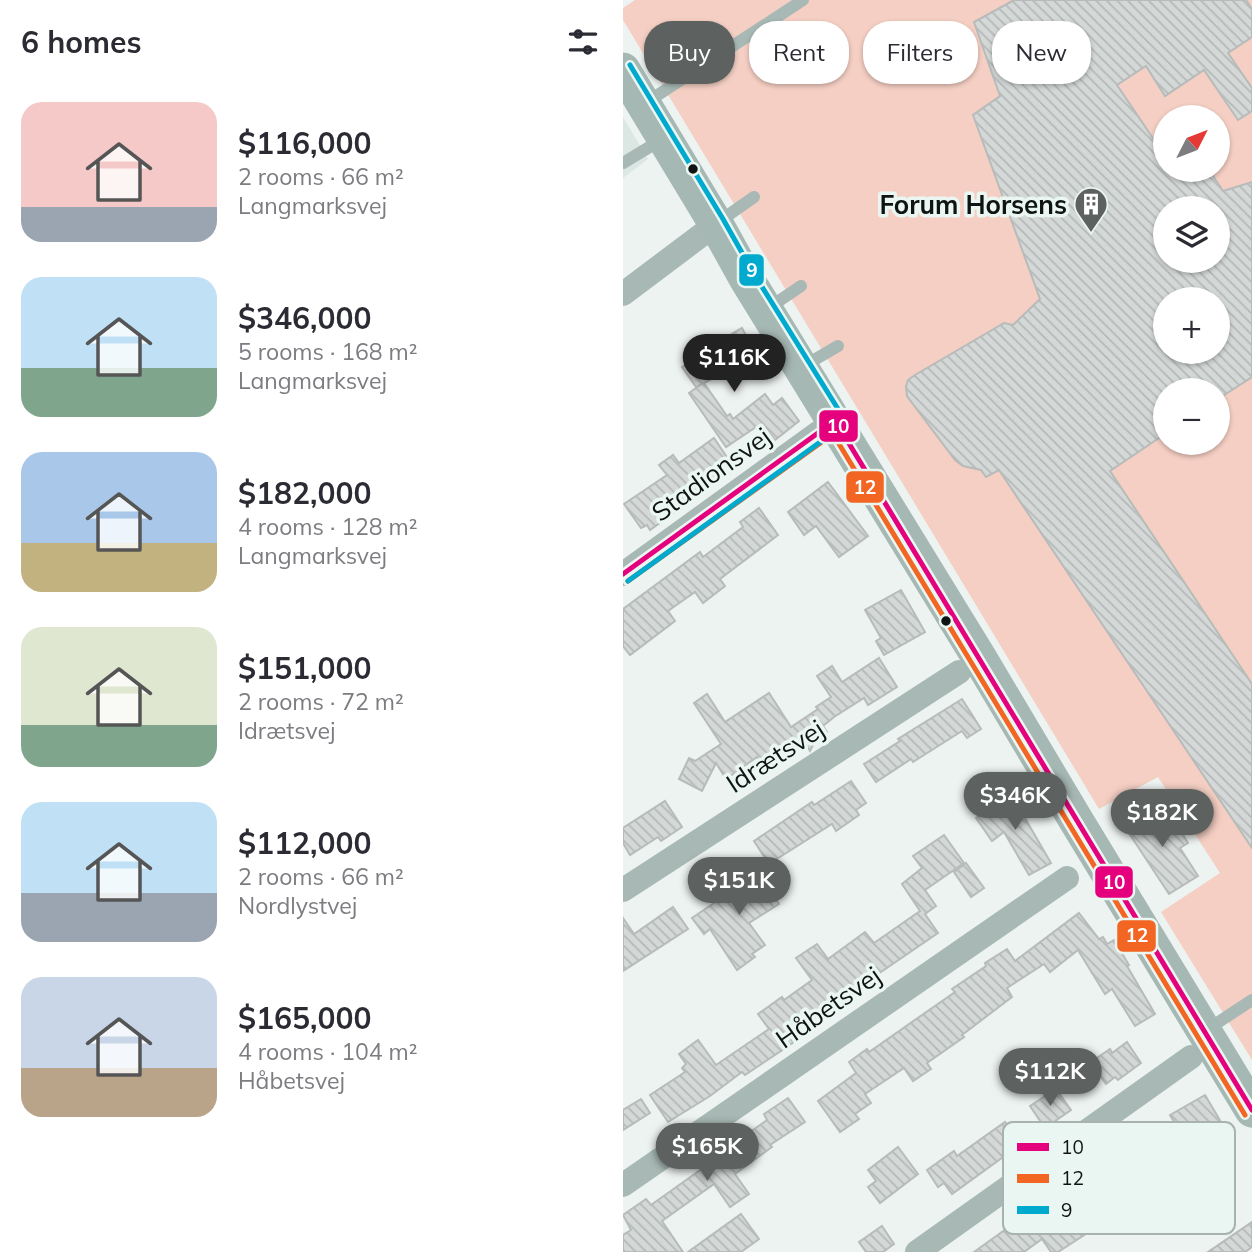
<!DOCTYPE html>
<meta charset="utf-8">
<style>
body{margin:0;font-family:Mulish,sans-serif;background:#f7f7f7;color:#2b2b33;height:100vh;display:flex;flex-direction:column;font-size:26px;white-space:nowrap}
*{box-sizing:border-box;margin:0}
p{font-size:23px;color:#7c7c81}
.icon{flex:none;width:38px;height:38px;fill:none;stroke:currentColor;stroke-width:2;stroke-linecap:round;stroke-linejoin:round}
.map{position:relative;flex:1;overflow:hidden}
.panel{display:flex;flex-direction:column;background:#fff;width:623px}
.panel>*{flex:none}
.top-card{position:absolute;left:21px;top:21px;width:502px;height:63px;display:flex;gap:14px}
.needle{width:46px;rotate:48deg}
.tools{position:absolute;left:530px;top:105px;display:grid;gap:14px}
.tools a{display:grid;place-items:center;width:77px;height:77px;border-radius:50%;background:#fff;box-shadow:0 2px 5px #0004;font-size:35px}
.price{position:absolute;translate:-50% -60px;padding:0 16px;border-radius:24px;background:#5d6160;color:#fff;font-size:23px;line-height:46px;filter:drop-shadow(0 2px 4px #0008)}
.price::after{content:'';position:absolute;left:50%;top:42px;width:21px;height:16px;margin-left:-10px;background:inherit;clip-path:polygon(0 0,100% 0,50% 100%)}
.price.active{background:#222;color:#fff}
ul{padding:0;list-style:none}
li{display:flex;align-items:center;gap:21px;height:175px;padding:0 21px}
li span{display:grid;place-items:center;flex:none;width:196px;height:140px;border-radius:21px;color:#555}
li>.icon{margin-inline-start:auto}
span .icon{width:84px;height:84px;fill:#fffc;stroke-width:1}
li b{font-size:30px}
h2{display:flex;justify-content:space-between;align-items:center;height:84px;padding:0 21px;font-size:30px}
.chip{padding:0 24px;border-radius:28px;background:#fff;box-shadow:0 2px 5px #0004;font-size:24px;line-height:63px}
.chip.active{background:#5d6160;color:#fff}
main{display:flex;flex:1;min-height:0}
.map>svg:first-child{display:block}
.built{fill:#dbe7e3}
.grass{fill:#f5cfc3;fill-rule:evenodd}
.building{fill:url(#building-back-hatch);stroke:#b7bbb9;stroke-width:2;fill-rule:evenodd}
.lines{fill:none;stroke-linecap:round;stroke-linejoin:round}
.service{stroke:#a8b9b5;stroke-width:12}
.minor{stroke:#a8b9b5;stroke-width:24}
.secondary{stroke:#a6b8b4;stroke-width:35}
.bus-1-casing{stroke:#eaf6f2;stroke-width:10}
.bus-2-casing{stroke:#eaf6f2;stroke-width:10}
.bus-3-casing{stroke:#eaf6f2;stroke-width:10}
.bus-1{stroke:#e5007d;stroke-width:5}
.bus-2{stroke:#f26522;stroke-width:5}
.bus-3{stroke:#00a9ce;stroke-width:5}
.bus-dot{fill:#0f1312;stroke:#eaf6f2;stroke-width:2.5}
.labels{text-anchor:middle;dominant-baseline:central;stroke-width:7;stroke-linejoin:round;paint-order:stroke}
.poi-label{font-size:26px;font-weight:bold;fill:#0f1312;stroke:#eaf6f2;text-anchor:end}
.street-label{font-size:26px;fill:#0f1312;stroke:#eaf6f2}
.key{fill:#eaf6f2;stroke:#a8b2af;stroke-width:2}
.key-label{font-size:19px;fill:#0f1312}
.line-badge{stroke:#eaf6f2;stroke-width:2.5}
.badge-label{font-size:19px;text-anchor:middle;font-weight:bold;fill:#fff}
</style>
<main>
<section class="panel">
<h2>6 homes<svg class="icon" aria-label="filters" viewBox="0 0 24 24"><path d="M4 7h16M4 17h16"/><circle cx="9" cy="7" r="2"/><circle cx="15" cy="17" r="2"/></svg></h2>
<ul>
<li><span style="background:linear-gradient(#f6c9c9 75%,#9aa5b1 0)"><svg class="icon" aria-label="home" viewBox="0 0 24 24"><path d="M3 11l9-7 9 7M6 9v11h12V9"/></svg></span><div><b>$116,000</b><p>2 rooms · 66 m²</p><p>Langmarksvej</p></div></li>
<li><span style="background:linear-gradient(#bfe0f5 65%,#7fa58c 0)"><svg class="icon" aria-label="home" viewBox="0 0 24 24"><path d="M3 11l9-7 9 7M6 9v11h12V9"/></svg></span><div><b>$346,000</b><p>5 rooms · 168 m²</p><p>Langmarksvej</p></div></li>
<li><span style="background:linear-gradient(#a9c7e8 65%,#c2b280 0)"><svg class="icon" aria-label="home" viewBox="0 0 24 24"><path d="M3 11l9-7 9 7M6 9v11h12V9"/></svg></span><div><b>$182,000</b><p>4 rooms · 128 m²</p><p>Langmarksvej</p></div></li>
<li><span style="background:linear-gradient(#dfe7d0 70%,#7fa58c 0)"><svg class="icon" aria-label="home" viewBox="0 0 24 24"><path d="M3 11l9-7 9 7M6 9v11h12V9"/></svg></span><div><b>$151,000</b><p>2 rooms · 72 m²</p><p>Idrætsvej</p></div></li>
<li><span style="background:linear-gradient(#bfe0f5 65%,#9aa5b1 0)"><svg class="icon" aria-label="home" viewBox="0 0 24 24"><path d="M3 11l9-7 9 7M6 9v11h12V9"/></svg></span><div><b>$112,000</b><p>2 rooms · 66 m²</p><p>Nordlystvej</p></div></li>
<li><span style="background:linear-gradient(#c9d6e8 65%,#b9a48a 0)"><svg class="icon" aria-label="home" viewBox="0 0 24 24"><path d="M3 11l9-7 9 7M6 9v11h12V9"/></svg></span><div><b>$165,000</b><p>4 rooms · 104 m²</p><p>Håbetsvej</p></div></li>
</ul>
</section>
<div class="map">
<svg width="629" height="1252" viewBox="0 0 629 1252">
<defs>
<pattern id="building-back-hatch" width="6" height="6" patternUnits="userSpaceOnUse" patternTransform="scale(1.75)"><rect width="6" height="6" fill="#d4d8d7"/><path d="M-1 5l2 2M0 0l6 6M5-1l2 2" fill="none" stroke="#b5b8b8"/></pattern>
</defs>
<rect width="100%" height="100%" fill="#edf3f1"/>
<polygon class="built" points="0,117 25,159 0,178"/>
<path class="grass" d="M12,0H629V1060L538,912L597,873L535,777L476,809L0,20V8ZM542,117H595V170H542ZM542,208H595V261H542ZM542,299H595V352H542ZM542,390H595V443H542Z"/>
<g class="building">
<path d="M391,0H623L629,9V37L605,53L629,88V111L615,120L581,70L542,96L523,66L494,85L542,156V170H551L559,181L575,170H586L600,191L629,182V377L595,399V390H542V434L487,471L629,684V848L376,470L363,477L358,470L340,466L332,460L284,396L283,386L285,380L292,375L381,323L390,325L417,299L350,115L377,96L351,22ZM542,208H595V261H542ZM542,299H595V352H542Z"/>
<polygon points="119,328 131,350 109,362 112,366 81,383 104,416 107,414 110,419 142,394 150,405 159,398 176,421 152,440 139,423 103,447 66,393 80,383 73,387 59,367 96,343 95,342"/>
<polygon points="91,438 112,469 27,530 24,525 18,528 1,504 44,475 36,465 50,455 56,463"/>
<polygon points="205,482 245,536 216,557 193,526 181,535 165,512"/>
<polygon points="136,508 155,535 97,579 102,586 80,603 72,592 45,611 52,621 7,655 0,646 0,609 77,552 80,557 120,527 117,522"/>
<polygon points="278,590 302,632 261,655 253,641 258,638 242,610"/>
<polygon points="256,658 274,687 245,705 241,698 211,717 200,726 204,732 193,739 187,751 180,740 140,767 134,757 103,779 93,763 79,791 56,779 66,758 72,761 98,744 71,703 84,694 102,722 146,693 168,727 195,709 193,707 208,697 194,676 209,666 219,682"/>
<polygon points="339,699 358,729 344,738 339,731 290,762 288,759 253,782 241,764 277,741 275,739"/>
<polygon points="228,781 243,803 233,810 236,815 213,831 209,824 146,864 131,841 189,802 191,805"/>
<polygon points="391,792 407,814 402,818 428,863 406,875 381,832 369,841 353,818"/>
<polygon points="42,801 59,827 38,841 35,837 7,855 0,843 0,828"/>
<polygon points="528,806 546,833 555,827 565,843 557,848 575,876 546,894 500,824"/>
<polygon points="321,835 341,863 302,890 313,906 302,914 315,933 173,1030 178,1037 161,1049 122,1075 119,1072 87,1096 45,1122 27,1095 62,1072 59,1068 63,1064 56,1054 75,1040 93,1065 146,1029 135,1014 159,997 161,1000 189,980 173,958 194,944 205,959 242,932 251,943 297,911 279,884 299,868 290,856"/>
<polygon points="343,863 361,888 348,897 331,872"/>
<polygon points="131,866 156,904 126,923 142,945 129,954 132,957 114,970 87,929 81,934 69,918 113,888 109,880"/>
<polygon points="50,907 65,929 0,971 0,918 11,934"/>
<polygon points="456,913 476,939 480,937 484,944 491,940 506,965 504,966 532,1014 512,1026 489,989 482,994 455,950 427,972 421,964 384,988 389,997 339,1035 341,1037 304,1063 308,1069 290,1081 281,1068 242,1094 248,1103 232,1114 236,1119 217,1132 195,1101 233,1073 226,1062 244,1049 246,1052 332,992 329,989 363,966 362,963 384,949 392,961"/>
<polygon points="504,1042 518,1063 495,1080 492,1077 483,1084 468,1062 487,1049 489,1053"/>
<polygon points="433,1089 448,1110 422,1128 407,1106"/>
<polygon points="582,1095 605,1134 579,1149 594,1170 545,1207 532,1189 563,1166 560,1161 570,1154 547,1115"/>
<polygon points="165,1098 182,1122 147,1145 149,1147 112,1174 126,1194 107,1207 91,1184 39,1221 60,1252 0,1252 0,1235 8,1230 0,1215 23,1199 28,1205 80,1168 77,1163 95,1150 97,1153 144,1120 141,1114"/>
<polygon points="18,1099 27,1113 0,1130 0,1110"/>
<polygon points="382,1122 398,1144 329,1194 321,1183 315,1187 304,1170 331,1151 334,1156"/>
<polygon points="275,1147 295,1174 257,1203 245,1187 253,1181 245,1170"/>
<polygon points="487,1183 491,1187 497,1183 505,1195 464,1223 469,1230 435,1252 428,1252 419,1239 401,1252 351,1252 390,1224 387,1219 401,1209 412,1225 419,1221 425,1230 460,1208 454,1199 476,1184 479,1189"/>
<polygon points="118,1214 136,1239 118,1252 65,1252"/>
<polygon points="629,1222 629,1247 622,1252 585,1252"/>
<polygon points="259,1226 271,1244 260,1252 243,1252 236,1242"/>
</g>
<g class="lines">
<g class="service">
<polyline points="21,104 180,0"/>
<polyline points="0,163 38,140"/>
<polyline points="94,223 131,197"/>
<polyline points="144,309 178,286"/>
<polyline points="179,367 215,346"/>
<polyline points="582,1031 629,1000"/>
</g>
<g class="minor">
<polyline points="0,294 93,224"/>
<polyline points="0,574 195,433 213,422"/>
<polyline points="0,890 336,672"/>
<polyline points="0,1185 444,878"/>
<polyline points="294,1252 568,1057"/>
</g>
<polyline class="secondary" points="0,70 93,224 123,278 357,659 451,817 629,1110"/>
<defs>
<polyline id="bus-1" points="0,574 195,433 213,422 629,1110"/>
<polyline id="bus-2" points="5,581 210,434 622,1115"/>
<polyline id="bus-3" points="5,581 200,440 218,429 222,422 220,417 131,274 100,219 7,65"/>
</defs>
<use href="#bus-1" class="bus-1-casing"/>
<use href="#bus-2" class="bus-2-casing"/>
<use href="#bus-3" class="bus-3-casing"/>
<use href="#bus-1" class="bus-1"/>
<use href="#bus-2" class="bus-2"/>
<use href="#bus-3" class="bus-3"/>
</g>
<defs>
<symbol id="building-pin" viewBox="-11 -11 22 30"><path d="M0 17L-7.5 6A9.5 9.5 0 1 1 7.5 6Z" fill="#5d6160" stroke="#eaf6f2"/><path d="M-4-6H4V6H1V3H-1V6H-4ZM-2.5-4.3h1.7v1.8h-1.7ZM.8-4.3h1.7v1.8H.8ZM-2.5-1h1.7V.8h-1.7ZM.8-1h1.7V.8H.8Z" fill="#fff"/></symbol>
</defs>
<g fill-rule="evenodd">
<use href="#building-pin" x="449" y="185" width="38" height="52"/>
</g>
<g class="bus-dot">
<circle cx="70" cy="169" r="6"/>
<circle cx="323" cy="621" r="6"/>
</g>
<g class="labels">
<g class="poi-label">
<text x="444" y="204">Forum Horsens</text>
</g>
<g class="street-label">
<text transform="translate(88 474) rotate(-36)">Stadionsvej</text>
<text transform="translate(152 756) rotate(-33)">Idrætsvej</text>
<text transform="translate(205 1007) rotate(-35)">Håbetsvej</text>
</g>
</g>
<rect x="380" y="1122" width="232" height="112" rx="10" class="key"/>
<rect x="394" y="1143" width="32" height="8" fill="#e5007d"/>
<rect x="394" y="1174" width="32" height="9" fill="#f26522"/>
<rect x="394" y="1206" width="32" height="8" fill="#00a9ce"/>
<g class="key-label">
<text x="438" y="1154">10</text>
<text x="438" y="1185">12</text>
<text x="438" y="1217">9</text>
</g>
<g class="line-badge">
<rect x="115" y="253" width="27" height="34" rx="7" fill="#00a9ce"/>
<rect x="195" y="409" width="41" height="34" rx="7" fill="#e5007d"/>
<rect x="222" y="470" width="40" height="34" rx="7" fill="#f26522"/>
<rect x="471" y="865" width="40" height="34" rx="7" fill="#e5007d"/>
<rect x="493" y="919" width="41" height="34" rx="7" fill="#f26522"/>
</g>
<g class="badge-label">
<text x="129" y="277">9</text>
<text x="215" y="433">10</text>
<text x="242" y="494">12</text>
<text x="491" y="889">10</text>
<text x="514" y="942">12</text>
</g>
</svg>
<div class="tools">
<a><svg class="needle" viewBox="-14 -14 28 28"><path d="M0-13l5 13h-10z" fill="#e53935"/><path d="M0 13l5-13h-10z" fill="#7c7c81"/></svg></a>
<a><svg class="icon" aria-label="layers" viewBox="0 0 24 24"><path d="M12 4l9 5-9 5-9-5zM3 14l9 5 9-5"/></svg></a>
<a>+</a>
<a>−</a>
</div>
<b class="price active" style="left:111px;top:394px">$116K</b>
<b class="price" style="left:392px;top:832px">$346K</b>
<b class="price" style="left:539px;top:849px">$182K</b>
<b class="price" style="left:116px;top:917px">$151K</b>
<b class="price" style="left:427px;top:1108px">$112K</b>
<b class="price" style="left:84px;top:1183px">$165K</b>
<div class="top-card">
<a class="chip active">Buy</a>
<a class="chip">Rent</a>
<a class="chip">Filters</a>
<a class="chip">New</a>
</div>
</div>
</main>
